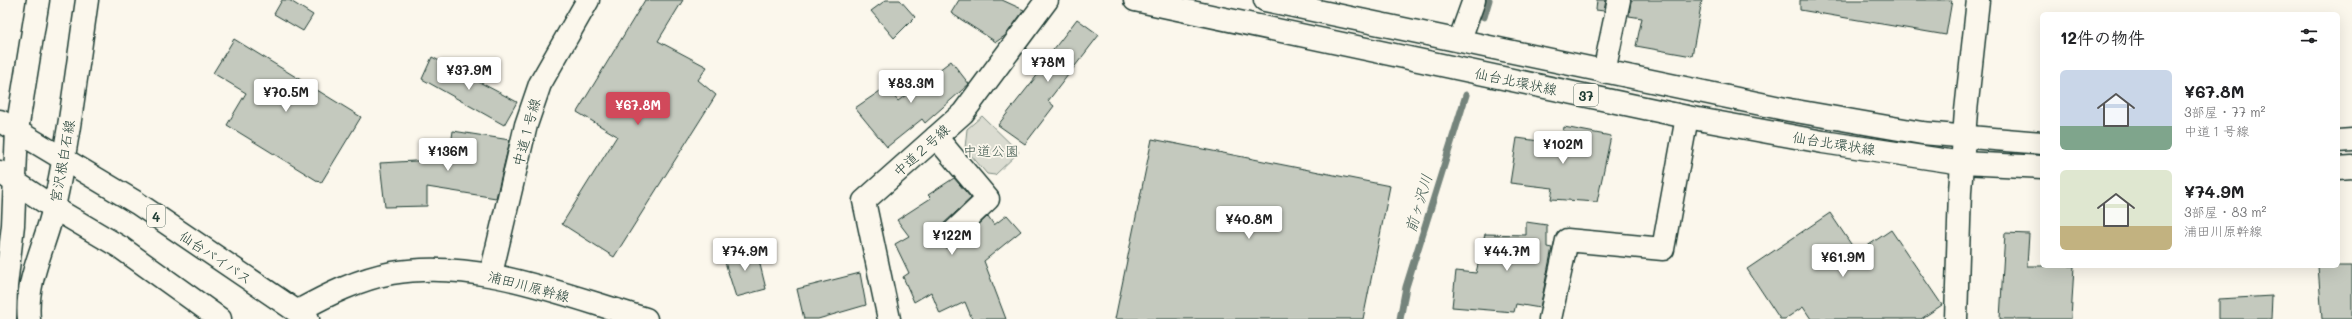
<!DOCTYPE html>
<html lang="ja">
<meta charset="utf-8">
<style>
body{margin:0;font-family:Mali,"Klee One",sans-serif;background:#f2f2f2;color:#202124;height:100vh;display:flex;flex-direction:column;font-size:15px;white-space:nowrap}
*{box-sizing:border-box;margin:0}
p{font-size:13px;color:#757577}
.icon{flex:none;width:22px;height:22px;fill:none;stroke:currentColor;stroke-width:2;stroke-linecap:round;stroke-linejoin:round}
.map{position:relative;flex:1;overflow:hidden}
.panel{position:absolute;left:2040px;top:12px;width:300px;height:256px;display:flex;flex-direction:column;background:#fff;border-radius:6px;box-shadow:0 4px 16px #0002}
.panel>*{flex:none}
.price{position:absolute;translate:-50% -34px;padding:0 9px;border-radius:4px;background:#fff;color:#222;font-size:13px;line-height:26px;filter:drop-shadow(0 1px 2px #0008)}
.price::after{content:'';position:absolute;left:50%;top:24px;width:12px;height:9px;margin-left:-6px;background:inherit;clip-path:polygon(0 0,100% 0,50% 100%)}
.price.selected{background:#d1495b;color:#fff}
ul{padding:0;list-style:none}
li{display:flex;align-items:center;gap:12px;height:100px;padding:0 20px}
li span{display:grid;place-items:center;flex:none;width:112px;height:80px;border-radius:6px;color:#555}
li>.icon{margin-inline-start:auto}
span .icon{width:48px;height:48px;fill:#fffc;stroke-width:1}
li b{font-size:17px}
h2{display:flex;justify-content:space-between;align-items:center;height:48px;padding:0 20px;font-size:17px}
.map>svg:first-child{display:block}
.green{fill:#dbdcd1;stroke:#7d8c82}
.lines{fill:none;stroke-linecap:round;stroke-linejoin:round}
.stream{stroke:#74847b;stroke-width:7}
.building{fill:#c4c9be;stroke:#1f3d34}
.minor-casing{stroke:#1f3d34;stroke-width:25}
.major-casing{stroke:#1f3d34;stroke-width:25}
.highway-casing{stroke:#1f3d34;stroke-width:25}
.minor{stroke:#fbf7ec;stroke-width:22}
.major{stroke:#fbf7ec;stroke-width:22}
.highway{stroke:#fbf7ec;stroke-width:22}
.labels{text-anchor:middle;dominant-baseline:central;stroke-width:3.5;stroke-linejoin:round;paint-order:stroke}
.shield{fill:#fbf7ec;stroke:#61756b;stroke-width:1}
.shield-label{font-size:13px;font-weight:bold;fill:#1f3d34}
.street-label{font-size:14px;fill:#1f3d34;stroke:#fbf7ec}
.park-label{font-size:14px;fill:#455d53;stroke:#fbf7ec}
.water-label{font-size:15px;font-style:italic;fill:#425b52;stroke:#fbf7ec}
</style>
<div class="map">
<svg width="2352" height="319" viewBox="0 0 2352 319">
<rect width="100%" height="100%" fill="#fbf7ec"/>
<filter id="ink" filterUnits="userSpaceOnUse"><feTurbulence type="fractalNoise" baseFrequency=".025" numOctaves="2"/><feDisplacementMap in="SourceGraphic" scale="8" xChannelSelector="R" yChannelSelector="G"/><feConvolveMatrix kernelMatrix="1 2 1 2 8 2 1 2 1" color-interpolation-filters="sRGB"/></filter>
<g filter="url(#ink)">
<polygon class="green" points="982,116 1019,152 995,175 987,174 965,148 967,129"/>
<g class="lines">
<g class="stream">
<polyline points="1484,17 1489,0"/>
<polyline points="1400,319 1406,287 1466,95"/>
</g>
</g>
<g class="building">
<polygon points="282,0 289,0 313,15 303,31 274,14"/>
<polygon points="645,0 683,0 658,41 707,67 698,80 716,95 614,257 562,224 617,136 577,112"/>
<polygon points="886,0 900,0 915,17 894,38 871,11"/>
<polygon points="959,0 1002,0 1024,10 1006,35 996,42 951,13"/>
<polygon points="1597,0 1606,0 1604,11 1596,10"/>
<polygon points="1631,0 1702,0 1692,56 1636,46 1642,18 1629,16"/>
<polygon points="1800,0 1952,0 1946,35 1800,10"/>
<polygon points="1077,19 1099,35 1048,101 1054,106 1025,144 998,125 1039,73 1037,71"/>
<polygon points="234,39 361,117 321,183 227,125 246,93 213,73"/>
<polygon points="432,57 517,102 504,125 422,79"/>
<polygon points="951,61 969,84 925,123 922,119 887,147 855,108 886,87 898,101"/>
<polygon points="1564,127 1611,136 1597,202 1551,199 1553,188 1510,183 1517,138 1561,144"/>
<polygon points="453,131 510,140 496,198 427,187 427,206 385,207 380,163 449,159"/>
<polygon points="1152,139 1390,186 1363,319 1115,319"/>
<polygon points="954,178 971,198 940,227 937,239 940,245 946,248 957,245 988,216 994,225 1007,215 1021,231 984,261 1006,319 972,319 965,302 940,314 931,292 914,302 903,277 909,273 895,244 909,236 897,220 931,198 928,195"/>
<polygon points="1830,213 1857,253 1891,230 1942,305 1921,319 1811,319 1803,307 1785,319 1780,319 1747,269"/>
<polygon points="1526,222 1547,225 1547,247 1552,248 1540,308 1516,304 1514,312 1452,307 1456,271 1476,273 1485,234 1526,235"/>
<polygon points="2005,233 2029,234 2027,266 2074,266 2071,319 2000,319"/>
<polygon points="756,248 766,289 736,297 723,256"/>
<polygon points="2318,266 2352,266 2352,319 2322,319"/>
<polygon points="860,273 866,305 818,319 804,319 797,289"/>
<polygon points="2272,296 2271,319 2219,319 2219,299"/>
</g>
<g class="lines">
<defs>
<g id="minor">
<polyline points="1460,39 1474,0"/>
<polyline points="1604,72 1619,0"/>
<polyline points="936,137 988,199 949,236"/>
<polyline points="491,274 526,125 540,84 588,0"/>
<path d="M298,311C327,295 359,279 392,273C477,258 566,296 646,319"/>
<polyline points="5,319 6,286 13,225 17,130 38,0"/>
<path d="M29,319C25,280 46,244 54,207C69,139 77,69 87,0"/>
<polyline points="889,319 864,201 963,113 1047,0"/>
<polyline points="1550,319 1567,240 1663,249 1687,117"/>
<polyline points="1956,319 1960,191 1966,111 1978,0"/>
</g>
<g id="major">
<polyline points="1135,0 1687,117 1823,142 1962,163 2042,167"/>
<polyline points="1265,0 1790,110 1922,133 2042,143"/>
<polyline points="2338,141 2352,140"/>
<polyline points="2338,168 2352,167"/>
</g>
<g id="highway">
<polyline points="0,121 137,203 308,319"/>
<polyline points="0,172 54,208 120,247 220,319"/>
</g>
</defs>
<use href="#minor" class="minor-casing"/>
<use href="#major" class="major-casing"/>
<use href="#highway" class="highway-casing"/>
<use href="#minor" class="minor"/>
<use href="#major" class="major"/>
<use href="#highway" class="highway"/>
</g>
</g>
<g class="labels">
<g class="shield">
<rect x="1574" y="84" width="24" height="22" rx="3"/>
<rect x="147" y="205" width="18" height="22" rx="3"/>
</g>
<g class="shield-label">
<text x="1586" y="95">37</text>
<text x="156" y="216">4</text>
</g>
<g class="street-label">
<text transform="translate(1516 81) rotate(12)">仙台北環状線</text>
<text transform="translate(526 132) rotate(-75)">中道１号線</text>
<text transform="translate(1834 143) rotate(9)">仙台北環状線</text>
<text transform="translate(921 150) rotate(-42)">中道２号線</text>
<text transform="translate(62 161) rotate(-80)">宮沢根白石線</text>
<text transform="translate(216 257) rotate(34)">仙台バイパス</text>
<text transform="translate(529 286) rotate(15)">浦田川原幹線</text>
</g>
<g class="park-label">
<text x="991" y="150">中道公園</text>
</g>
<g class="water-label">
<text transform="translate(1418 203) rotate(-73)">前ヶ沢川</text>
</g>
</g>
</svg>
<b class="price" style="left:1048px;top:83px">¥78M</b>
<b class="price" style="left:469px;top:91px">¥37.9M</b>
<b class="price" style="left:911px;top:104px">¥83.3M</b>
<b class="price" style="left:286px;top:113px">¥70.5M</b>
<b class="price selected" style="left:638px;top:126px">¥67.8M</b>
<b class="price" style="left:1563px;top:165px">¥102M</b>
<b class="price" style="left:448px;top:172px">¥136M</b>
<b class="price" style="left:1249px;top:240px">¥40.8M</b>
<b class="price" style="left:952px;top:256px">¥122M</b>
<b class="price" style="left:745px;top:272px">¥74.9M</b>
<b class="price" style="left:1507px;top:272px">¥44.7M</b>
<b class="price" style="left:1843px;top:278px">¥61.9M</b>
<section class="panel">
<h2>12件の物件<svg class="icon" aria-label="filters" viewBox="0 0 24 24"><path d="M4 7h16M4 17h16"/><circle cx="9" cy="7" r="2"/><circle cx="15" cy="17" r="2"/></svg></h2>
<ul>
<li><span style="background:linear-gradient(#c9d6e8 70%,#7fa58c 0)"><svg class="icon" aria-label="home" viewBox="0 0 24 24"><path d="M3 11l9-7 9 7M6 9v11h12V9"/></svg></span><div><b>¥67.8M</b><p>3部屋 · 77 m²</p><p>中道１号線</p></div></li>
<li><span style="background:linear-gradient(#dfe7d0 70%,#c2b280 0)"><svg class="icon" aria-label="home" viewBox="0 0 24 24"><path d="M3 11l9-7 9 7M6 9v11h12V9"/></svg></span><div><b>¥74.9M</b><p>3部屋 · 83 m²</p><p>浦田川原幹線</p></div></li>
</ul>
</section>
</div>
